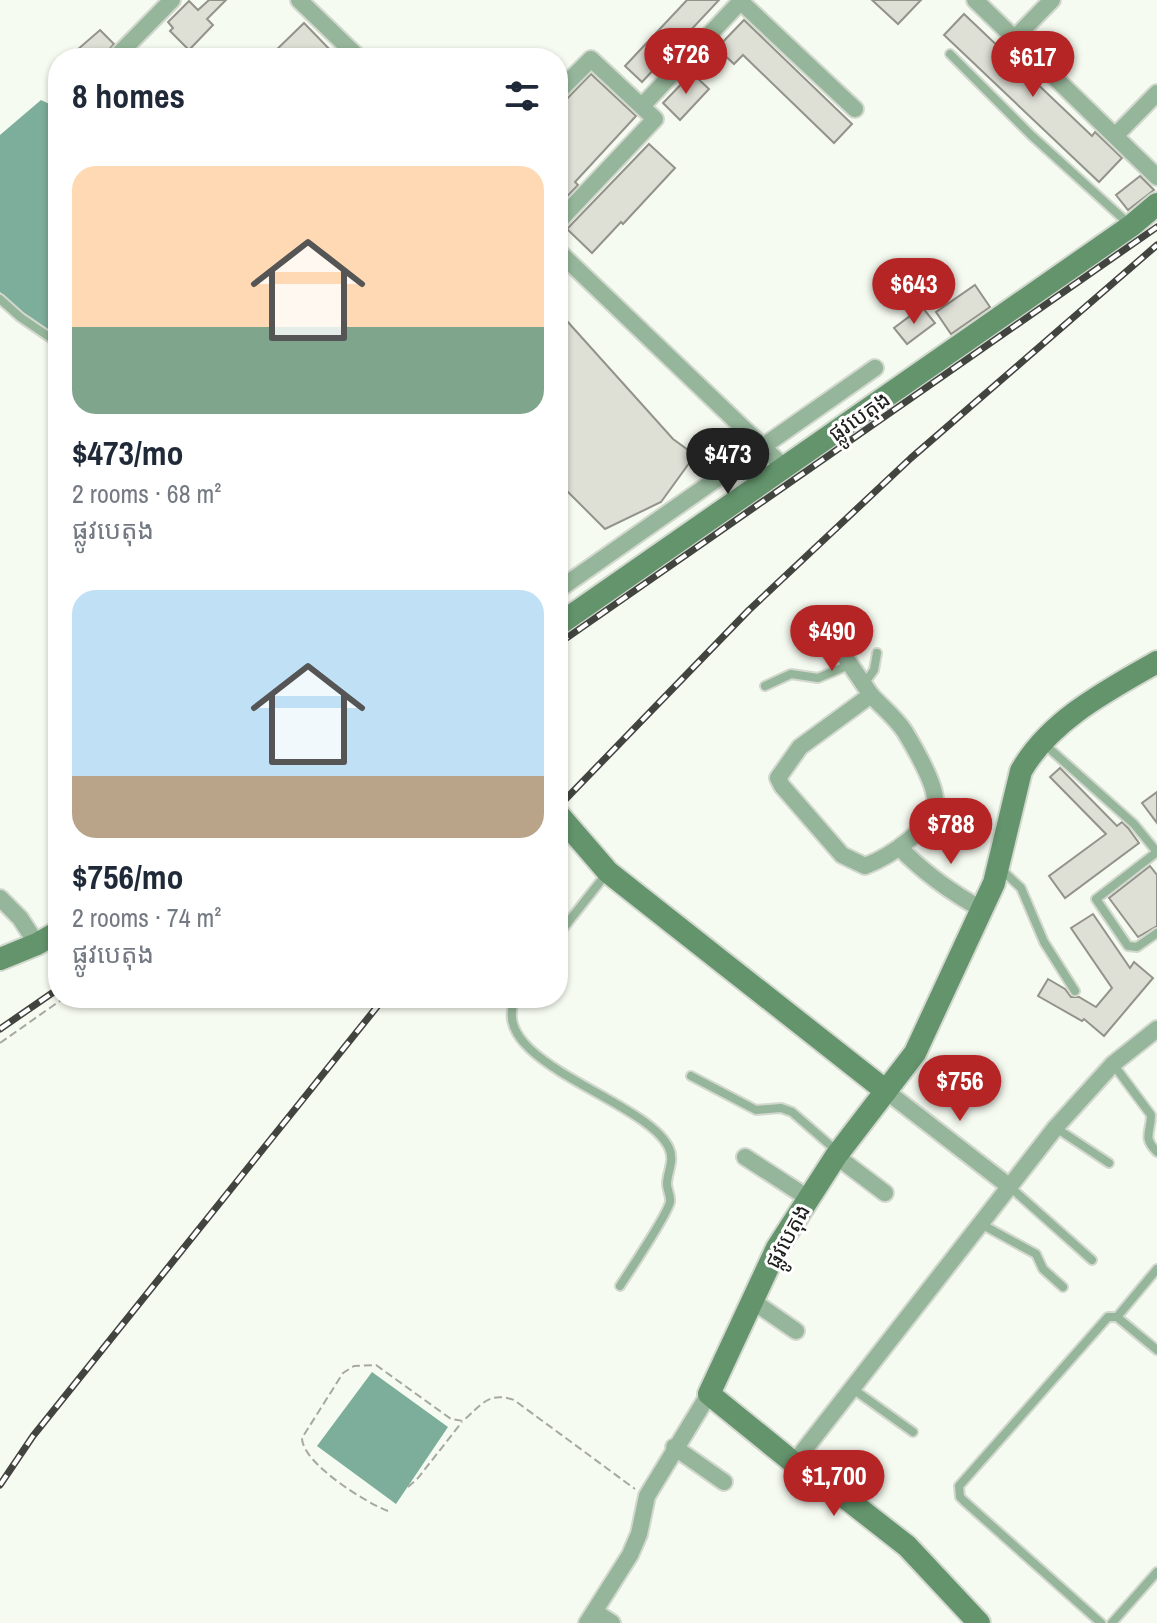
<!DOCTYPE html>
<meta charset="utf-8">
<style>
body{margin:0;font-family:"Archivo Narrow","Noto Sans Khmer",sans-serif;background:#f2f2f3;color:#1f2937;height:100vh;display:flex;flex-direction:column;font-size:30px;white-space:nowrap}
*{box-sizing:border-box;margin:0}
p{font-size:26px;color:#747a83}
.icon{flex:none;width:44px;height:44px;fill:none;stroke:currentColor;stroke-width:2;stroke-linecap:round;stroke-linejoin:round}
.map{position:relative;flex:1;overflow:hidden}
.drawer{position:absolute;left:48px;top:48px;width:520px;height:960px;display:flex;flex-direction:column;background:#fff;border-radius:32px;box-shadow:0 2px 6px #0004}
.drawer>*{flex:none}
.price{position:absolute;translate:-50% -68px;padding:0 18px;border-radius:28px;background:#b52525;color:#fff;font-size:26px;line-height:52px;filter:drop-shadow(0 2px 4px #0008)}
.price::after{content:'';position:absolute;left:50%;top:48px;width:24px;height:18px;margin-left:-12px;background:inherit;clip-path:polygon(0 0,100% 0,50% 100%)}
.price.on{background:#222;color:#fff}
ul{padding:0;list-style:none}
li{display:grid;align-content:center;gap:16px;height:424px;padding:0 24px}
li span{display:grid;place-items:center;height:248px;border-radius:24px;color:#555}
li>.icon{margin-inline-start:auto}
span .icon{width:144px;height:144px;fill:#fffc;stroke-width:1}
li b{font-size:34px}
h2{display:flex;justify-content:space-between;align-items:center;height:96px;padding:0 24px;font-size:34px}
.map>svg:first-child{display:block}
.water{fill:#7dad9b}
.building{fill:#dedfd5;stroke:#93938a;stroke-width:2}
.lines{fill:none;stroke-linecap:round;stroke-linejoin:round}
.lane-casing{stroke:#d3d8cf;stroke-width:12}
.street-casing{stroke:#d3d8cf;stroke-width:20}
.secondary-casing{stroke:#d3d8cf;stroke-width:26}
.path{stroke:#a5a9a1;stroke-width:2;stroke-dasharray:8 4;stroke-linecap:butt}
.lane{stroke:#95b69a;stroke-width:8}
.street{stroke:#95b69a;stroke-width:16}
.secondary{stroke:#63946c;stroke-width:22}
.rail-casing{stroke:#424440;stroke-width:7}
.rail{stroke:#fff;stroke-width:4;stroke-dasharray:12;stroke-linecap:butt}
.labels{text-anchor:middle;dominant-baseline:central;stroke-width:6;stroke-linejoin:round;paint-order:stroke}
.street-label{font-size:22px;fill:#1e1f1c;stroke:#fff}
</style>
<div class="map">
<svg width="1157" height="1623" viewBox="0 0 1157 1623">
<rect width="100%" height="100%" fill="#f6fbf1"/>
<g class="water">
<polygon points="41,100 58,108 58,336 19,310 0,292 0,135"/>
<polygon points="372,1372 448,1427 396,1504 317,1446"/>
</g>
<g class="building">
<polygon points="209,0 226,0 207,19 213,25 189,50 170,31 173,28 168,22 189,1 198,10"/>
<polygon points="687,0 719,0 642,82 625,66"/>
<polygon points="872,0 921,0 898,24"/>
<polygon points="964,14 1092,136 1095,132 1122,158 1099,182 944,35"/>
<polygon points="744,20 852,124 834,143 743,55 734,64 717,48"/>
<polygon points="304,23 338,58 268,58"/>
<polygon points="100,30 114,44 102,58 84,58 77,50"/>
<polygon points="692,73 709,89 680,120 663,103"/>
<polygon points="591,74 636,116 575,182 578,185 558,206 558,108"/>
<polygon points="649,144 675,168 623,224 621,222 592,253 567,229"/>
<polygon points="1140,176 1154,190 1128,210 1116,195"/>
<polygon points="975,285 990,307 951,334 936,312"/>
<polygon points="922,307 935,323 907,344 894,328"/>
<polygon points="558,311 673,439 695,455 661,502 605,529 558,482"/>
<polygon points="1060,768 1117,826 1122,822 1128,828 1139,843 1065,898 1049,876 1106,834 1050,777"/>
<polygon points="1157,792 1157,823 1142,803"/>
<polygon points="1150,866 1157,875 1157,926 1138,937 1109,898"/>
<polygon points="1093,914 1130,968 1134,962 1153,978 1104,1036 1084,1019 1082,1021 1038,996 1048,979 1065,989 1071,997 1079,997 1096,1007 1112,988 1071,928"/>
</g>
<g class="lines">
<defs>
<g id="lane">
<polyline points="950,54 1031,135 1129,224"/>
<polyline points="0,299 20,317 58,343"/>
<polyline points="864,684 874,670 877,653"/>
<polyline points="765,686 791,674 818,678 849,665"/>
<polyline points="1043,743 1134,824 1157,852"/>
<polyline points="1157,852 1096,899 1128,946 1137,947 1157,933"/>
<polyline points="1002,870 1021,888 1044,942 1075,991"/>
<polyline points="558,935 607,873"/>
<path d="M516,998C483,1062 647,1099 669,1148C675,1161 667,1172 667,1184C667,1190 671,1196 670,1202C667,1216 630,1270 620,1286"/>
<path d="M1113,1064L1151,1115C1151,1133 1142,1137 1157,1152"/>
<polyline points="691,1076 756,1110 781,1108 792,1112 838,1152"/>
<polyline points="1056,1128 1109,1163"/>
<polyline points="1010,1187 1092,1260"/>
<polyline points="981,1224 1036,1254 1043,1269 1063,1287"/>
<polyline points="1117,1317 1157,1269"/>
<polyline points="853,1389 913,1432"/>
<polyline points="1101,1623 964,1501 960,1497 959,1486 1108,1317 1117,1317 1157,1350"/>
<polyline points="1112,1623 1157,1572"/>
</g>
<g id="street">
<polyline points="299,0 359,58"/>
<polyline points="975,0 1157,177"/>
<polyline points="740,1 855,109"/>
<polyline points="1014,39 1052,0"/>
<polyline points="115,58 172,0"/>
<polyline points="558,92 591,59 655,119 558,222"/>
<polyline points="642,106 742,0"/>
<polyline points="1115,136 1157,93"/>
<polyline points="558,251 785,468"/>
<polyline points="558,590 875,368"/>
<polyline points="826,629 871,695"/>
<path d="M871,695C882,707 896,718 905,732C914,747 935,783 935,800C934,828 889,857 865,866L842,855L782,786L778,778L800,747Z"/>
<path d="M900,848C924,873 952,893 983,910"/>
<polyline points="0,898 20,918 37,944"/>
<polyline points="886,1091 1010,1187"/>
<polyline points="836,1156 885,1193"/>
<polyline points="745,1157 808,1198"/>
<polyline points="754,1302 796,1331"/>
<polyline points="674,1447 724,1482"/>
<polyline points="794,1463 1056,1127 1113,1064 1157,1029"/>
<polyline points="595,1612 612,1623"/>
<polyline points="587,1623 630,1555 639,1534 647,1496 709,1394"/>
</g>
<g id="secondary">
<polyline points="558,625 1131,226 1157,204"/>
<polyline points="558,814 608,872 886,1091"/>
<polyline points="0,959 37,944 58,932"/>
<path d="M979,1623L907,1546L829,1485L794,1463L709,1394L777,1248L836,1156L915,1053L994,883L1021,771C1050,720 1108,690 1157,662"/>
</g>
</defs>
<use href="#lane" class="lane-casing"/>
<use href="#street" class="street-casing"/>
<use href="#secondary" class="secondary-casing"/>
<g class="path">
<polyline points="0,1043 64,998"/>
<polyline points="408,1487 418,1478 462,1422"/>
<path d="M388,1511C366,1503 302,1463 302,1438L343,1373L354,1366L376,1365L451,1419L463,1421C481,1405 489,1391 514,1400L635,1489"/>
</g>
<use href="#lane" class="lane"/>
<use href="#street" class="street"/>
<use href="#secondary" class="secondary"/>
<defs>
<g id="rail">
<polyline points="558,644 1157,227"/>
<polyline points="558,807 749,610 911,458 1157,245"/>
<polyline points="0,1029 58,989"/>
<polyline points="0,1485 33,1436 384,998"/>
</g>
</defs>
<use href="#rail" class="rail-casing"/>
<use href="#rail" class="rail"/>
</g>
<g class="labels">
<g class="street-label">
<text transform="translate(859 416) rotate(-35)">ផ្លូវបេតុង</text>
<text transform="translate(787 1236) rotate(-61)">ផ្លូវបេតុង</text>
</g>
</g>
</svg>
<b class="price" style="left:686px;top:96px">$726</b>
<b class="price" style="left:1033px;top:99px">$617</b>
<b class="price" style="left:914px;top:326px">$643</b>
<b class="price on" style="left:728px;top:496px">$473</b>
<b class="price" style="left:832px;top:673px">$490</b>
<b class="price" style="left:951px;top:866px">$788</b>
<b class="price" style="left:960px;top:1123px">$756</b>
<b class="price" style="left:834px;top:1518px">$1,700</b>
<section class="drawer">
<h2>8 homes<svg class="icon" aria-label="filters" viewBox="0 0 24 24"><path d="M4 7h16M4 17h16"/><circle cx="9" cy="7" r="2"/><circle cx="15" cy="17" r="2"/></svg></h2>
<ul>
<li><span style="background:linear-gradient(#ffd9b3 65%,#7fa58c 0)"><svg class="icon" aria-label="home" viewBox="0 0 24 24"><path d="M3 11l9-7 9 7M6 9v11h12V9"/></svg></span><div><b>$473/mo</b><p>2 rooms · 68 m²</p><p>ផ្លូវបេតុង</p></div></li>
<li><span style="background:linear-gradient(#bfe0f5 75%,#b9a48a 0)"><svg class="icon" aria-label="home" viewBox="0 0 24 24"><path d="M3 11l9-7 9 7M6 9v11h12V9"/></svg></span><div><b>$756/mo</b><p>2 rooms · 74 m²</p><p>ផ្លូវបេតុង</p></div></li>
</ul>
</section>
</div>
